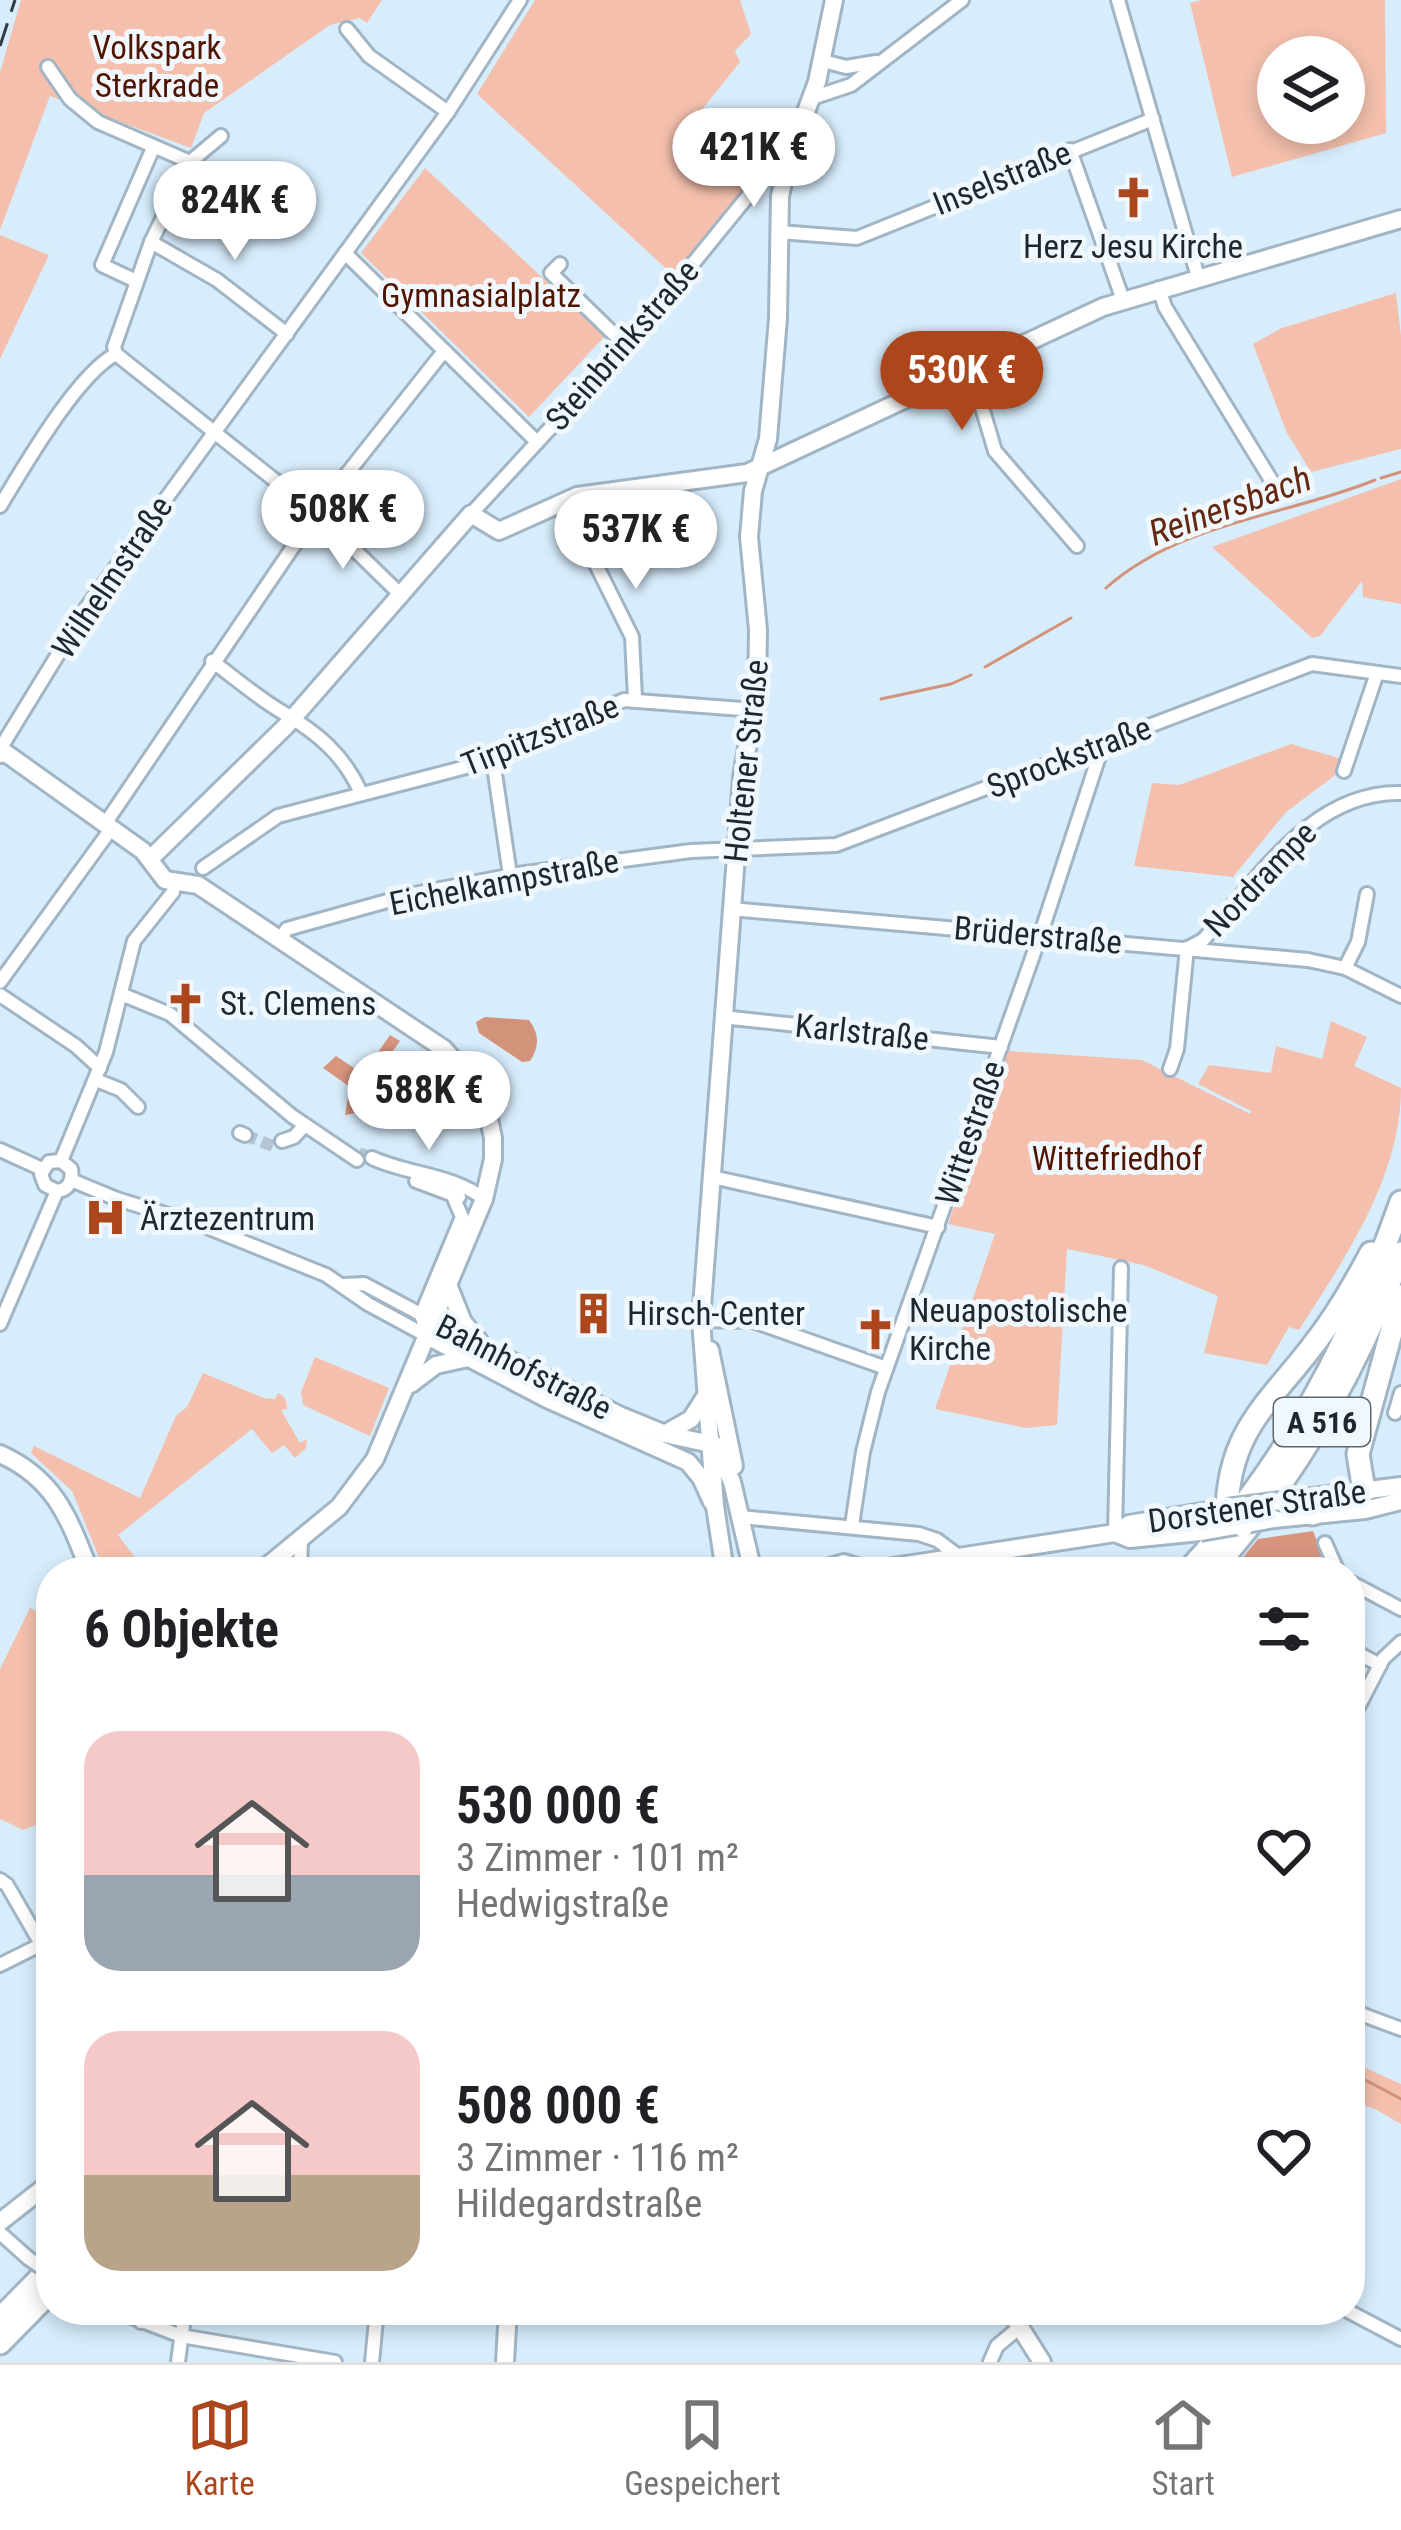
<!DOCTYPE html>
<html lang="de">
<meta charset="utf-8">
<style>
body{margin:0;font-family:"Roboto Condensed",sans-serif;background:#f6f6f6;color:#202124;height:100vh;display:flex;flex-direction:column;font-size:45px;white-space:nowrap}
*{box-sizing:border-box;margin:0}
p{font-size:39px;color:#757577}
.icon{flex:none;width:66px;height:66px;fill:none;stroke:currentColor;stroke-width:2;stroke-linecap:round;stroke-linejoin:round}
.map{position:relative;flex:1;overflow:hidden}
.drawer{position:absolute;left:36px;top:1557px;width:1329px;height:768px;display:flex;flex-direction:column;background:#fff;border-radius:48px;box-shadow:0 6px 18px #0003}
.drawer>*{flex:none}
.tools{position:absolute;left:1257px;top:36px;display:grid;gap:24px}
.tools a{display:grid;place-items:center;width:108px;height:108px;border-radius:50%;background:#fff;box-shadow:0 6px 18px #0003;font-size:60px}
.price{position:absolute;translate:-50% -102px;padding:0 27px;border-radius:42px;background:#fff;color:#222;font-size:39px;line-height:78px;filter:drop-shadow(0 3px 6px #0008)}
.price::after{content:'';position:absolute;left:50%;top:72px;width:36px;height:27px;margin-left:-18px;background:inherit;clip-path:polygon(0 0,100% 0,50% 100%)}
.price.current{background:#ac461c;color:#fff}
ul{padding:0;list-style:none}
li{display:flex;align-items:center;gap:36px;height:300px;padding:0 48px}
li span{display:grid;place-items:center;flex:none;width:336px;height:240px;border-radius:36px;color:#555}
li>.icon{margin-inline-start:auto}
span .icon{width:144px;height:144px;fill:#fffc;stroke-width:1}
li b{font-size:51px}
h2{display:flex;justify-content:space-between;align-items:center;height:144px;padding:0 48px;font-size:51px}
.menu{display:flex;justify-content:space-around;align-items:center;height:168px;border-top:3px solid #e0e0e0;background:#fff;font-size:33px;color:#757577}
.menu a{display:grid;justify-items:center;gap:6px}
.menu .current{color:#ac461c}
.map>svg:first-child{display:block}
.green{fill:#f4c0ad;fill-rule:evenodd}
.forest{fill:#d7957e}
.water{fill:#d3927a}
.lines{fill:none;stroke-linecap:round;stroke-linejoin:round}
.stream{stroke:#d3927a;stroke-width:3}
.street-tunnel{stroke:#b3c5d2;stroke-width:12;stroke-dasharray:12 6;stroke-linecap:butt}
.street-casing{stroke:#a1b5c4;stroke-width:18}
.secondary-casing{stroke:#a1b5c4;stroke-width:22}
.highway-casing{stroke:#a1b5c4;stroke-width:27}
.street{stroke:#fff;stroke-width:12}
.secondary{stroke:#fff;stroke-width:16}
.highway{stroke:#fff;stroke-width:21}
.rail{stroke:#323b41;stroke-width:3;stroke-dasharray:24 12;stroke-linecap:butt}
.street-bridge-casing{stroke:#a1b5c4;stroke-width:18;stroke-linecap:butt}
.secondary-bridge-casing{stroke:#a1b5c4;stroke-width:22;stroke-linecap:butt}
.highway-bridge-casing{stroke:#a1b5c4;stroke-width:27;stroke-linecap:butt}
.street-bridge{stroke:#fff;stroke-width:12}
.secondary-bridge{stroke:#fff;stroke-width:16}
.highway-bridge{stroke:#fff;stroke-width:21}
.labels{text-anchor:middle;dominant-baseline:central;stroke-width:10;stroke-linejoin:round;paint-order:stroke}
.shield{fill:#f0f8fe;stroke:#5e666b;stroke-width:3}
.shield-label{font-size:30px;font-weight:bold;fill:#1f272c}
.park-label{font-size:33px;fill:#501500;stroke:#f0f8fe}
.street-label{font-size:33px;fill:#1f272c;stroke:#f0f8fe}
.poi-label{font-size:33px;fill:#1f272c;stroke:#f0f8fe;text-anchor:start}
.water-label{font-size:36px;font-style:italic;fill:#642811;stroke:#f0f8fe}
</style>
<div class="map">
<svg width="1401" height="2362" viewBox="0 0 1401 2362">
<rect width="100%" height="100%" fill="#d8edfc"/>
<g class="green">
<polygon points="21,0 382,0 367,23 360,18 330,25 204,113 191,148 50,96 0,230 0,72"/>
<polygon points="535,0 740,0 751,34 735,51 740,62 700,112 713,163 744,187 673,275 477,94"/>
<path d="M1202,0H1385L1386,133L1232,177L1190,3ZM1278,57H1344V123H1278Z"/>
<polygon points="425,168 605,336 529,417 361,253"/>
<polygon points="0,235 49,255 0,359"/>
<polygon points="1396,293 1401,336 1401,449 1311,472 1286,431 1253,344 1282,328"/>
<polygon points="1401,479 1401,604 1363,597 1362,581 1320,636 1312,638 1212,547"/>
<polygon points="1291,744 1342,759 1338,773 1286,812 1233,877 1134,866 1152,783 1179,785"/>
<path d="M1331,1021L1367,1037L1354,1066L1401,1088C1401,1177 1345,1258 1299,1330L1289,1327L1267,1365L1204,1353L1218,1296L1144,1265L1067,1249L1057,1425L1026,1428L935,1409L995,1234L948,1224L1008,1051L1142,1060L1250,1114L1251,1111L1198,1084L1209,1065L1271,1073L1276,1046L1322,1059Z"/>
<polygon points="315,1357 389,1388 370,1436 303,1405 301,1392"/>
<path d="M203,1373L264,1398L275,1399L278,1393C285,1396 287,1401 287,1409L281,1410L300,1443L307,1439L306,1448L295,1458L284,1445L272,1453L252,1429L118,1535L146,1572H105L72,1491L31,1453L34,1446L140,1498L176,1416L187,1407Z"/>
<polygon points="30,1608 51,1619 51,1823 46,1821 23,1830 0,1819 0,1669"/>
<polygon points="1350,2061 1401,2084 1401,2124 1375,2109 1350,2100"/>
</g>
<g class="forest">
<polygon points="390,1035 400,1041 365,1090 371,1099 367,1111 345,1115 350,1087 323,1068 336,1056 363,1074"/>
<polygon points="1313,1531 1327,1565 1321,1572 1231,1572 1258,1539"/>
</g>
<path class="water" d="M485,1017L529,1020C539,1034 540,1046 530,1061L522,1062L479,1033L476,1022Z"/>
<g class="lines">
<g class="stream">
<polyline points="1381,478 1401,472"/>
<path d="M1106,588C1180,522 1287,516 1375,480"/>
<polyline points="985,667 1071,618"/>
<polyline points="881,699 951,684 971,675"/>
<polyline points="1350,2072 1401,2099"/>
</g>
<g class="street-tunnel">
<polyline points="245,1135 273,1146 282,1141"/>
<polyline points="359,1153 372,1158"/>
</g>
<defs>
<g id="street">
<polyline points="1118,0 1198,277"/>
<polyline points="347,29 369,56 448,112"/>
<polyline points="823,61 846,67 876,62"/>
<polyline points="48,67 70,99 98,122 190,162"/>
<polyline points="812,98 851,85 962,0"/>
<polyline points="1070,150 1123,300"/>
<polyline points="779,232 857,238 1153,119"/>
<polyline points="151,242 217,280 287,334"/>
<polyline points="345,253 537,442"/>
<polyline points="560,264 551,273 626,346"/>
<polyline points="136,281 102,265 153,148"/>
<polyline points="1159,288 1165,307 1276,488"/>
<polyline points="116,354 321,517 402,596"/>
<polyline points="970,367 995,451 1077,546"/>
<polyline points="564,500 632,637 635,698"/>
<path d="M0,506C24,467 77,374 116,354L114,347L151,242L190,162L221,136"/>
<polyline points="471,514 626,346 791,143"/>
<path d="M212,661C235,678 258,698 282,712C318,733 344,755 361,793"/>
<polyline points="1,756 3,744 87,607 448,112 520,0"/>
<polyline points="493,760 510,875"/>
<polyline points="1344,771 1377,673"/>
<polyline points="105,824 316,513 444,351"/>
<polyline points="203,868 278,816 493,760 624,700 755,710"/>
<polyline points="731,909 1308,960 1345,968 1401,996"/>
<polyline points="280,939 287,929 409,895 518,874 691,851 836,845 1312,664 1401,676"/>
<path d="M1188,948L1203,940C1258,880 1311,791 1401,793"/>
<polyline points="1345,968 1358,942 1367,894"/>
<polyline points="0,982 111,829"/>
<polyline points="121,994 170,1014 292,1116 357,1160"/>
<polyline points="0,995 76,1046 100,1068"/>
<polyline points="722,1017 1001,1047"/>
<polyline points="1170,1069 1177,1049 1187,948"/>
<polyline points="96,1080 121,1090 138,1107"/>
<polyline points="240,1133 245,1135"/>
<polyline points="282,1141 294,1137 305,1125"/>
<polyline points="0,1150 42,1169"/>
<path d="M372,1158C409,1175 452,1174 484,1199"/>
<polyline points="712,1177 938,1227"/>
<polyline points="71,1180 117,1199 204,1226 326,1275 368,1304 429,1337"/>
<polyline points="416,1181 459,1197"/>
<polyline points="57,1191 45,1185 41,1174 49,1162 61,1161"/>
<polyline points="344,1285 364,1284 424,1316"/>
<polyline points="701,1320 753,1321 886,1368"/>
<path d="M0,1324L57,1191C69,1190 73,1180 71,1169L61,1161L106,1052L134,941L173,892L174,883"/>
<polyline points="429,1336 421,1315 462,1217 453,1196"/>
<polyline points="1395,1413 1401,1393"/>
<polyline points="740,1517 919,1534 937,1540 957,1555"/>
<polyline points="852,1525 863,1452 878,1392 1042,930 1103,744"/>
<polyline points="1115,1533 1121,1268"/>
<polyline points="1325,1543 1338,1572"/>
<polyline points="300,1572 301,1539"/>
<polyline points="1350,1582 1401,1609"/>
<polyline points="1350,1649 1380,1665"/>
<polyline points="1350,1723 1383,1659 1401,1642"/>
<polyline points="0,1880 7,1885 51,1961"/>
<polyline points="0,1965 42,1944"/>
<polyline points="1350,2010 1401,2029"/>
<polyline points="0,2233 28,2258"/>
<polyline points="114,2310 181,2336 335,2362"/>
<polyline points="1346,2310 1401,2339"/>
<polyline points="141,2322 172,2310"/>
<polyline points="178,2362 185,2310"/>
<polyline points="372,2362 377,2310"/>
<polyline points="990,2362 997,2346 1020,2327"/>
</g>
<g id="secondary">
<polyline points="0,749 143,851 165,880 198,885 444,1049 475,1084 488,1114 493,1138 493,1159 484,1199 375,1459 339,1507 260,1572"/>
<polyline points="150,859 285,727 471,514 499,531 577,496 747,473 1103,307 1401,219"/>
<polyline points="449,1287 463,1322 479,1341"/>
<polyline points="434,1322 621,1416 665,1434 715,1445 732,1482 753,1572"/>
<polyline points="429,1337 547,1399 688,1462 701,1478 712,1502"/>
<polyline points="710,1350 734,1466"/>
<polyline points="411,1384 436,1365 468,1358"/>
<polyline points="666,1433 691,1419 705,1397"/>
<path d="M0,1454C56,1479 69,1519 90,1572"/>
<polyline points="1289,1500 1401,1486"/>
<polyline points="1274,1519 1365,1510 1401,1501"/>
<polyline points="1115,1533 1130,1539 1200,1532"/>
<polyline points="725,1572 715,1506 701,1320 742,777 757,690 758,630 749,537 753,491 768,439 778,318 780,196 788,160 817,82 834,0"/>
<polyline points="814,1572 844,1563 866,1570"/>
<polyline points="860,1572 1115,1533 1129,1524 1227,1508"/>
<polyline points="0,2222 51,2182"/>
<polyline points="1009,2310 1042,2362"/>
<polyline points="505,2362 508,2310"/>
</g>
<g id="highway">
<path d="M1227,1508C1230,1427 1272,1401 1317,1340C1338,1313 1355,1283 1371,1253"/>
<polyline points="1312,1514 1348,1502 1364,1491 1358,1454 1401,1296"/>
<path d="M1187,1572C1288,1464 1352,1340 1401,1202"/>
<path d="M1210,1572C1296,1479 1356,1371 1401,1253"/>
<polyline points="0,2319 51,2267"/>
<polyline points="0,2343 51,2291"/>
</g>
</defs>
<use href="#street" class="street-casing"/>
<use href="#secondary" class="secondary-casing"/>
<use href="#highway" class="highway-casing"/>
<use href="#street" class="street"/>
<use href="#secondary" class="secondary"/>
<use href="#highway" class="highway"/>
<polyline class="rail" points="0,46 15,0"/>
<defs>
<polyline id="street-bridge" points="28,2258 51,2274"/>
<g id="secondary-bridge">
<polyline points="1227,1508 1289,1500"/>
<polyline points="1200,1532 1274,1519"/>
</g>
<polyline id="highway-bridge" points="1227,1508 1243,1526"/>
</defs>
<use href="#street-bridge" class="street-bridge-casing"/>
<use href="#secondary-bridge" class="secondary-bridge-casing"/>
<use href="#highway-bridge" class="highway-bridge-casing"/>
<use href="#street-bridge" class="street-bridge"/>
<use href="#secondary-bridge" class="secondary-bridge"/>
<use href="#highway-bridge" class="highway-bridge"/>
</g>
<defs>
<symbol id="church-bare" viewBox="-9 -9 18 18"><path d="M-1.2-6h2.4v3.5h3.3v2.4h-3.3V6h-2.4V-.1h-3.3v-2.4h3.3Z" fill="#ac461c" stroke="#f0f8fe" stroke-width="2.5" paint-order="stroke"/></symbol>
<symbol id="hospital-bare" viewBox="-9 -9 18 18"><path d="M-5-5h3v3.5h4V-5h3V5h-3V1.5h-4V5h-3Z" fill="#ac461c" stroke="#f0f8fe" stroke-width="2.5" paint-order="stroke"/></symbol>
<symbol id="building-bare" viewBox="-9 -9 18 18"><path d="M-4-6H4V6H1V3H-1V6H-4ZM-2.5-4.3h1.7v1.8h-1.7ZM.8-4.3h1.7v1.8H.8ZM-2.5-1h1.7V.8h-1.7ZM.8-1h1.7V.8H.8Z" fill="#ac461c" stroke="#f0f8fe" stroke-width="2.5" paint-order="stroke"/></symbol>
</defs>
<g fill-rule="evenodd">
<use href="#church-bare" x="1104" y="168" width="59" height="59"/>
<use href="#church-bare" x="156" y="974" width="59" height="59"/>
<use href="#hospital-bare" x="76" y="1188" width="59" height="59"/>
<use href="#building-bare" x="564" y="1284" width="59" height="59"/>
<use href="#church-bare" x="846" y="1300" width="59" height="59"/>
</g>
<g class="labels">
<rect class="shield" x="1274" y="1398" width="96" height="48" rx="9"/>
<g class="shield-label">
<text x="1322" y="1422">A 516</text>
</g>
<g class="park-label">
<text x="157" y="47">Volkspark<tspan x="157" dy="38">Sterkrade</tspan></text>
<text x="481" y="295">Gymnasialplatz</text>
<text x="1117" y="1158">Wittefriedhof</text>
</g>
<g class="street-label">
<text transform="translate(1002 178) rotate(-22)">Inselstraße</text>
<text transform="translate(622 345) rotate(-49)">Steinbrinkstraße</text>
<text transform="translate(112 577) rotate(-56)">Wilhelmstraße</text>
<text transform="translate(540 735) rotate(-22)">Tirpitzstraße</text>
<text transform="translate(1069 757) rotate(-21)">Sprockstraße</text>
<text transform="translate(746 761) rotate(-84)">Holtener Straße</text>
<text transform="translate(1260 879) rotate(-46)">Nordrampe</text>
<text transform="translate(504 882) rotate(-11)">Eichelkampstraße</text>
<text transform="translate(1038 935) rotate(5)">Brüderstraße</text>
<text transform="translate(862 1032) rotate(6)">Karlstraße</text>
<text transform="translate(970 1133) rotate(-71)">Wittestraße</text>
<text transform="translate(524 1367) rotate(27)">Bahnhofstraße</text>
<text transform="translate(1257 1506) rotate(-8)">Dorstener Straße</text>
</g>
<g class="poi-label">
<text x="1133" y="246" text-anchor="middle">Herz Jesu Kirche</text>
<text x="220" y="1003">St. Clemens</text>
<text x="140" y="1218">Ärztezentrum</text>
<text x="909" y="1310">Neuapostolische<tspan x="909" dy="38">Kirche</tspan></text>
<text x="627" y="1313">Hirsch-Center</text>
</g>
<g class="water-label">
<text transform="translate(1230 506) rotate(-20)">Reinersbach</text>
</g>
</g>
</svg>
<div class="tools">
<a><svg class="icon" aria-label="layers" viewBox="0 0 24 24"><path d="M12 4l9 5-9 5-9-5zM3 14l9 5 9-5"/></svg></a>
</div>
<b class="price" style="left:754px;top:210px">421K €</b>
<b class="price" style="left:235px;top:263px">824K €</b>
<b class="price current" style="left:962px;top:433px">530K €</b>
<b class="price" style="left:343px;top:572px">508K €</b>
<b class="price" style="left:636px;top:592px">537K €</b>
<b class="price" style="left:429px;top:1153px">588K €</b>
<section class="drawer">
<h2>6 Objekte<svg class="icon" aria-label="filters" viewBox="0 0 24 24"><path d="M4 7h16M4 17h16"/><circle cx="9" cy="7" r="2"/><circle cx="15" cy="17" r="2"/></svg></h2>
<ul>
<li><span style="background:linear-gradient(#f6c9c9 60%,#9aa5b1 0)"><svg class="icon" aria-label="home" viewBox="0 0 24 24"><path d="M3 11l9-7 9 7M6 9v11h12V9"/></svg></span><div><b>530 000 €</b><p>3 Zimmer · 101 m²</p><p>Hedwigstraße</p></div><svg class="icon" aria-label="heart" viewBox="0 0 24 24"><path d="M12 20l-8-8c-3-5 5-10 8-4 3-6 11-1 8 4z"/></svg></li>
<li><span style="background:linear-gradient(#f6c9c9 60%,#b9a48a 0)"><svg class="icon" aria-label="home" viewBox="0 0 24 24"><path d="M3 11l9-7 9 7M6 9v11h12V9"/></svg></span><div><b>508 000 €</b><p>3 Zimmer · 116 m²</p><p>Hildegardstraße</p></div><svg class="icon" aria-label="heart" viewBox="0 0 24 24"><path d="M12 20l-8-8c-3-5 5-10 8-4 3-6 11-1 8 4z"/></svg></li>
</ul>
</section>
</div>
<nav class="menu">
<a class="current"><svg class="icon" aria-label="map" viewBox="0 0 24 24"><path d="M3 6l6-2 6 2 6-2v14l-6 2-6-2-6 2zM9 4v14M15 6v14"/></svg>Karte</a>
<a><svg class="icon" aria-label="saved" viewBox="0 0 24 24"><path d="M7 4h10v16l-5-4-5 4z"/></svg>Gespeichert</a>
<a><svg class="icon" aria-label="home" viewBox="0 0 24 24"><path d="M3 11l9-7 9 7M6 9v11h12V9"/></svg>Start</a>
</nav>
